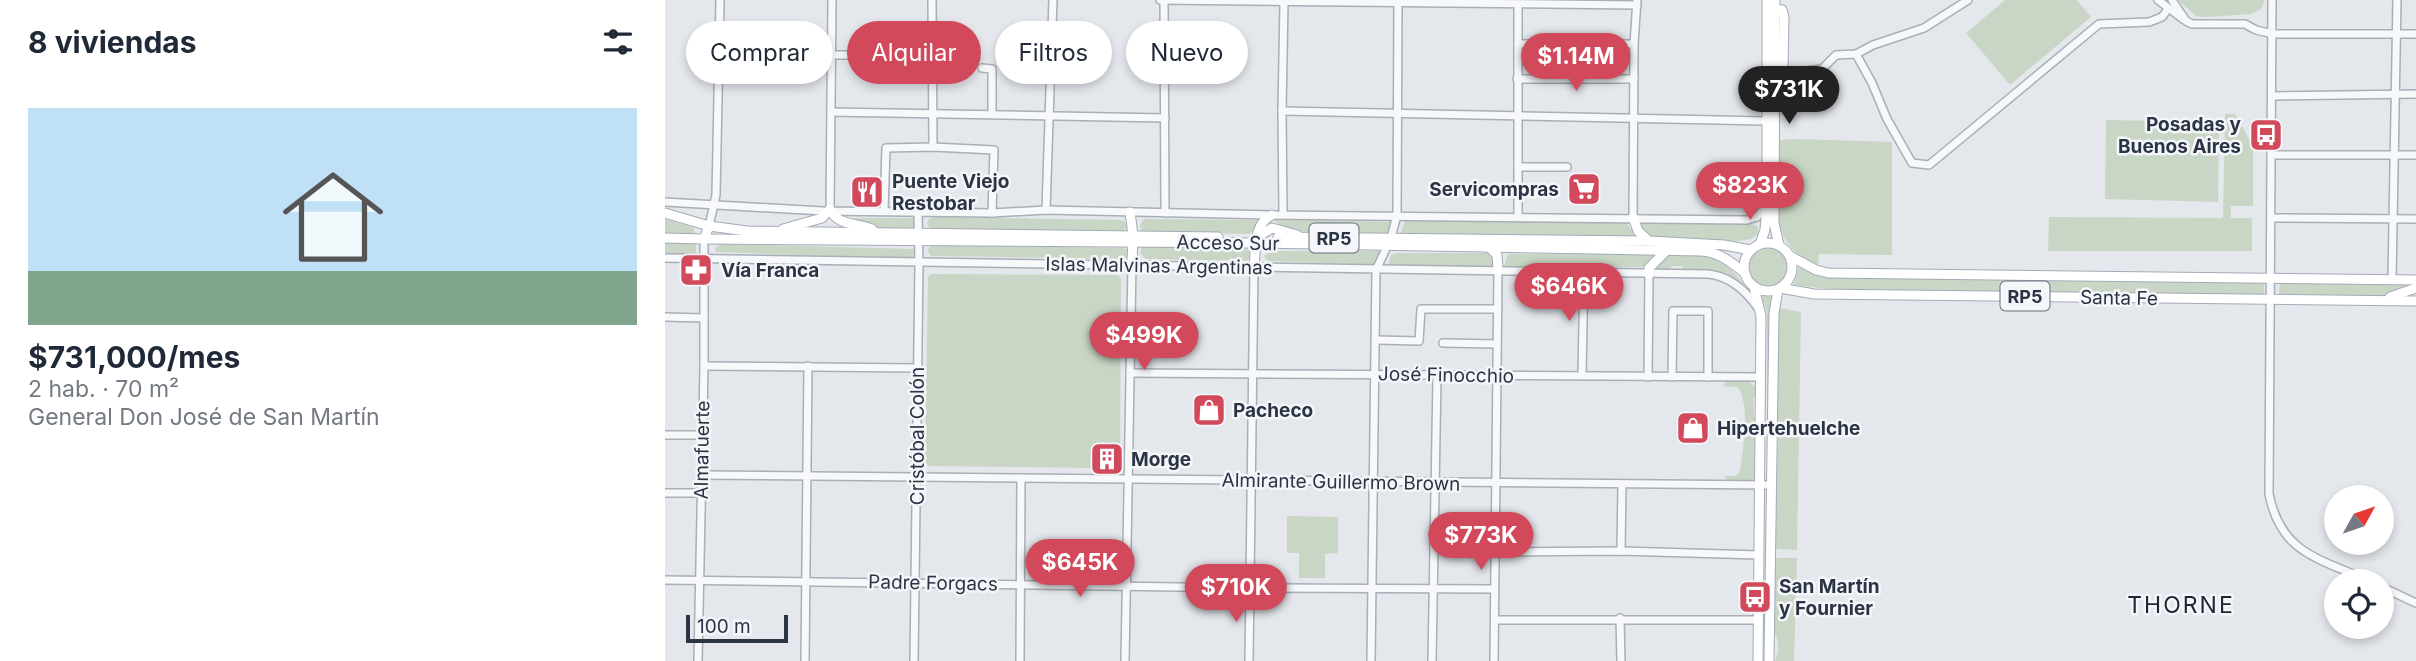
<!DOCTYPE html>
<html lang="es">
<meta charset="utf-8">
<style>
body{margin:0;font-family:Inter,sans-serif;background:#f2f2f3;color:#1f2937;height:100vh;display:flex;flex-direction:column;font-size:26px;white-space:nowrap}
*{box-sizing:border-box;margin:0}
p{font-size:23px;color:#747a83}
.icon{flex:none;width:38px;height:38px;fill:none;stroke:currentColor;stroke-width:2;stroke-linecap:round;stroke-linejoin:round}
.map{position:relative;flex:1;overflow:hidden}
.panel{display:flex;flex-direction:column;background:#fff;width:665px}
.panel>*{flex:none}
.guide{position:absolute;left:21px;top:21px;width:665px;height:63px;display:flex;gap:14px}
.needle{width:46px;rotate:50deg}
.fabs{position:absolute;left:1659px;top:485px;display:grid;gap:14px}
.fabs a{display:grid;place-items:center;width:70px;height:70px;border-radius:50%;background:#fff;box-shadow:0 4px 10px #0003;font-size:35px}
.scale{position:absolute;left:21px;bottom:18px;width:102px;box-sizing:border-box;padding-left:7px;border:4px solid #2b3445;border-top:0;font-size:19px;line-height:24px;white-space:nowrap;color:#2b3445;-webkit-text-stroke:5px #f4f6f9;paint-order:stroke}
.price{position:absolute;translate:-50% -60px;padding:0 16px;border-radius:24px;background:#d1495b;color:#fff;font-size:23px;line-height:46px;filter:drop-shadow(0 2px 4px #0008)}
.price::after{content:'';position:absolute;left:50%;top:42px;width:21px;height:16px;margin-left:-10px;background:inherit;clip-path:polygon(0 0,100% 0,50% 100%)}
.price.selected{background:#222;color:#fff}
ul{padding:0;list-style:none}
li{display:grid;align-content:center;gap:14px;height:371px;padding:0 28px}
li+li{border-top:2px solid #e0e1e3}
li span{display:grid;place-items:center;height:217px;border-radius:0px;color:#555}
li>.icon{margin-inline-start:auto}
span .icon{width:126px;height:126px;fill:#fffc;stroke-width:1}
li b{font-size:30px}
h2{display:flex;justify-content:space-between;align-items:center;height:84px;padding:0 28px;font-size:30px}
.pill{padding:0 24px;border-radius:32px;background:#fff;box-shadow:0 4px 10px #0003;font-size:24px;line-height:63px}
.pill.selected{background:#d1495b;color:#fff}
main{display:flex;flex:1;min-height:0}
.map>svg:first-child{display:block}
.green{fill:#c9d6c5}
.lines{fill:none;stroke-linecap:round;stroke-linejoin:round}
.minor-casing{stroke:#a9aeb7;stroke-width:10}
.major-casing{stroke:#a3abb8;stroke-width:11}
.minor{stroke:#f7f8fa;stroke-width:7}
.major{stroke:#fff;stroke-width:9}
.labels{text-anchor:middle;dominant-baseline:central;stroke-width:5;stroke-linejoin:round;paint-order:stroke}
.shield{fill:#f4f6f9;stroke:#676e7b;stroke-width:2}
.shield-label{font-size:18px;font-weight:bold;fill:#2b3445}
.poi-label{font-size:19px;font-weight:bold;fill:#2b3445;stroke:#f4f6f9;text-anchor:start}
.street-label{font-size:19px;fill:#2b3445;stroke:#f4f6f9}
.quarter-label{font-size:23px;letter-spacing:2px;fill:#1d2536;stroke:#f4f6f9}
</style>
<main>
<section class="panel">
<h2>8 viviendas<svg class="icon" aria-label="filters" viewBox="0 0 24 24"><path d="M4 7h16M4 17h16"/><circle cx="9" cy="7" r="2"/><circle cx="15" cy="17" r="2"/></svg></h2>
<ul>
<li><span style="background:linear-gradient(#bfe0f5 75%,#7fa58c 0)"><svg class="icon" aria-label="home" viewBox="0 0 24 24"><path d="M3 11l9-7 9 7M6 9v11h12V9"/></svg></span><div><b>$731,000/mes</b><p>2 hab. · 70 m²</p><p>General Don José de San Martín</p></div></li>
</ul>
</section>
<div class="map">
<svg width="1751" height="661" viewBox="0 0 1751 661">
<rect width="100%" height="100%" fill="#e4e7ec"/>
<g class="green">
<polygon points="1340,0 1412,0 1426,17 1345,85 1301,33"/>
<polygon points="1513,0 1600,0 1596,9 1586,14 1542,17 1531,16"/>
<polygon points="1560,114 1570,114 1588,146 1588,206 1566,206 1566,218 1587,218 1587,251 1383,251 1384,217 1558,218"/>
<polygon points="1441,120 1554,122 1553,202 1440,199"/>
<path d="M1131,139L1227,142V255L1154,254L1153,266C1098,244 1112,189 1113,140Z"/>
<polygon points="269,217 455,220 460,222 463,227 456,232 267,230 262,224 264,219"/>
<polygon points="184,218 248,218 249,228 216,229 205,223"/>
<polygon points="0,219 29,228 30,234 0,234"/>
<polygon points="479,219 595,220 585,234 477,232 475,225"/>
<path d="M608,219L727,222L723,235C697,235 624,238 608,219Z"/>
<polygon points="740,221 961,223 974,238 735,235"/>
<polygon points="971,223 1083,223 1093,227 1093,234 1086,239 1072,241 984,238"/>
<polygon points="0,242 31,242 31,253 0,255"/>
<polygon points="56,244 249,249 248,259 51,252 50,248"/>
<polygon points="267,245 458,248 462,250 463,257 458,259 266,256 262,250"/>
<polygon points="482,246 582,248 586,251 586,255 582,261 481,259 475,253 477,248"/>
<circle cx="1104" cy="267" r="20"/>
<polygon points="606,251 714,251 710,265 603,261 599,256"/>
<polygon points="731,253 826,253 830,262 828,267 723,267 726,255"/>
<polygon points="991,253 981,267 839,266 843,254"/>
<path d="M1003,254C1039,254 1060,255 1081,288L1070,279L1053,272L1016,271L1018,266H1007L1004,271L988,270Z"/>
<polygon points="1134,266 1161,277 1599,283 1599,295 1165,289 1129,285"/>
<polygon points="266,274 453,275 456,278 455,453 429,453 429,468 264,466 260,462 263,277"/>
<polygon points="1615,283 1746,284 1719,296 1614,294"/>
<polygon points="1096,295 1110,297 1105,311 1102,475 1102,312"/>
<path d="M1114,308L1136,312L1132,550L1111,549L1110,459C1113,449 1115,439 1110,429Z"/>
<path d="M1061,381H1083L1091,387L1092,394L1088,399L1089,417L1092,418L1090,477L1086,482L1063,481L1059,476H1071L1075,471C1078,451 1086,402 1072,387L1058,386Z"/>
<polygon points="622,516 673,517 673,553 660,554 660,578 634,578 634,553 622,553"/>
<path d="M1110,558H1132L1129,661H1110C1114,653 1114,641 1110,633Z"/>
</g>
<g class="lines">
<defs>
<g id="minor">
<polyline points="267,0 268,147"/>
<polyline points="495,0 972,5"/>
<polyline points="499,0 500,213"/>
<polyline points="1493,0 1518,19"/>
<polyline points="1507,0 1521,21 1527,24 1580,24 1591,30 1608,34 1751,34"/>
<path d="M1607,0L1604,494C1616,554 1654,558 1704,581"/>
<polyline points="853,44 969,44"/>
<polyline points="1191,54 1207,83 1222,119 1247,163 1264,165 1434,24 1484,22 1497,17 1503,9"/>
<polyline points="166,55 267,55"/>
<polyline points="317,68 327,69 327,114"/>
<polyline points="852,79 969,79"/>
<polyline points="1114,85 1119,89 1133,72 1157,69 1171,55 1191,54 1208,45 1259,28 1303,0"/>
<polyline points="1607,96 1751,94"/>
<polyline points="617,111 1100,121"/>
<polyline points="166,112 500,118"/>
<polyline points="1606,155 1751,155"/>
<polyline points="853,167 902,167"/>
<polyline points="0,202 158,211 327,213 381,210 607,215 1082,220 1092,217 1101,206"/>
<polyline points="165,209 167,0"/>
<polyline points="381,210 388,0"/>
<polyline points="219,211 221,148 268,147 329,150 327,213"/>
<polyline points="618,214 617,111 619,2"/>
<polyline points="853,216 853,4"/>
<polyline points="968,217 969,44 972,0"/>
<polyline points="1606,218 1751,219"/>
<polyline points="44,226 51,195 55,0"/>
<path d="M0,258L1043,274C1065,276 1081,291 1093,308"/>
<polyline points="1727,279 1732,0"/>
<polyline points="0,317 39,318"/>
<polyline points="712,340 754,341 756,309 833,309"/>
<polyline points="778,343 832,344"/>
<polyline points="39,366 252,368"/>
<path d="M465,373C676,376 886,377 1096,377"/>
<polyline points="917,375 919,271"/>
<polyline points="983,377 984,274"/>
<polyline points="1007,377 1008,311 1043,311 1043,377"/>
<polyline points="0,435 37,435"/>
<polyline points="37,475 1106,485"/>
<polyline points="0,493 36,493"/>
<polyline points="956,551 957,485"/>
<polyline points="831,552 956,551 1094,555"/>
<polyline points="0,580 586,588 829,589"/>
<polyline points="1717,587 1751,603"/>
<polyline points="955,618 956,661"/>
<polyline points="830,620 1093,620"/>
<polyline points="33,661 39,366 39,239"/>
<polyline points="140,661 143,366"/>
<polyline points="249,661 254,263 253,211"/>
<polyline points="355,661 356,478"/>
<polyline points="460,661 467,264"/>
<polyline points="584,661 589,267"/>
<polyline points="706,661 711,270 726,238 732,215 733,3"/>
<polyline points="767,661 772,377"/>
<polyline points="829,661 833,270"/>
</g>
<g id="major">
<polyline points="1110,0 1109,223 1114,245"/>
<polyline points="1105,9 1117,10 1119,17 1118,70 1112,91"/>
<polyline points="465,212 468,235 467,264"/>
<polyline points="0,213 44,226 39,239 0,238"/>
<polyline points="968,217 973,231 984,241"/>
<polyline points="44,226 82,231 553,237"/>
<path d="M118,229L157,218L165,209C172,226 192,223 207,229"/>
<polyline points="592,237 607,228 632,235"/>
<polyline points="613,237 984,241 1059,245 1086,250"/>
<path d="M39,239L592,243L1036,251C1054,252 1066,262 1080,273"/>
<circle cx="1103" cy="267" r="24"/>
<polyline points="1095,244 1100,230 1102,205 1102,0"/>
<polyline points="824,247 832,255 833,270"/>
<polyline points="1125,256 1151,270 1163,273 1751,280"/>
<path d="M589,267C591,249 588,224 607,215"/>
<polyline points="984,274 984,268 1001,251"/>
<polyline points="1089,287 1096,316 1093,661"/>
<polyline points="1115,288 1149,294 1751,301"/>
<polyline points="1725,297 1751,288"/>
<polyline points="1104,661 1109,313 1113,290"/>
</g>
</defs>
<use href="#minor" class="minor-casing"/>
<use href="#major" class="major-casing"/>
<use href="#minor" class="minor"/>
<use href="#major" class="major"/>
</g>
<defs>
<symbol id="bus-square" viewBox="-11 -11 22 22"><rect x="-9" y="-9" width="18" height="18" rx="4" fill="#d1495b" stroke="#f4f6f9"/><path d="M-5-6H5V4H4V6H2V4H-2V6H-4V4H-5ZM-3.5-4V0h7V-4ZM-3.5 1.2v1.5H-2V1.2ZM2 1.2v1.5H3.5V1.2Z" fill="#fff"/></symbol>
<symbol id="supermarket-square" viewBox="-11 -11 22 22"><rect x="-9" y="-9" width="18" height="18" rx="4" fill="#d1495b" stroke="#f4f6f9"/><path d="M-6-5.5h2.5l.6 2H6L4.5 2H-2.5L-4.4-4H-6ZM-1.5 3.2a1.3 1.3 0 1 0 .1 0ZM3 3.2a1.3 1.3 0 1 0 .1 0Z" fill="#fff"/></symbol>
<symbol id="restaurant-square" viewBox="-11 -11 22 22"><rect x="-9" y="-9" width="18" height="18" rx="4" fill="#d1495b" stroke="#f4f6f9"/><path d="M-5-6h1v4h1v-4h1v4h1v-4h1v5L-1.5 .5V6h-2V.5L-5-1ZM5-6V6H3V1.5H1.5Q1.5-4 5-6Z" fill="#fff"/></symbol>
<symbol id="pharmacy-square" viewBox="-11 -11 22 22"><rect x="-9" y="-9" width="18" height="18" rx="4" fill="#d1495b" stroke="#f4f6f9"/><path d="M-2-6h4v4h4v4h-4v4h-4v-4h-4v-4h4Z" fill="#fff"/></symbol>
<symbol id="shop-square" viewBox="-11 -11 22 22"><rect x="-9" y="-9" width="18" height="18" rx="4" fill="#d1495b" stroke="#f4f6f9"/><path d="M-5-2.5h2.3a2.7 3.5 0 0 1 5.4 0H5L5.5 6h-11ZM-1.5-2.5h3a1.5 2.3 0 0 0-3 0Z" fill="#fff"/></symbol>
<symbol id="building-square" viewBox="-11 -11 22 22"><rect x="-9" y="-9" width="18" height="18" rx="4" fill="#d1495b" stroke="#f4f6f9"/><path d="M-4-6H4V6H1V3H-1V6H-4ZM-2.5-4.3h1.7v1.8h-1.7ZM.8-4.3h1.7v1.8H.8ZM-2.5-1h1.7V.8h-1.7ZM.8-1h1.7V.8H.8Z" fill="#fff"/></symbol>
</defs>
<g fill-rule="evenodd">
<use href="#bus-square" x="1582" y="116" width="38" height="38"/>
<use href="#supermarket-square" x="900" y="170" width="38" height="38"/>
<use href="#restaurant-square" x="183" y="173" width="38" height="38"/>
<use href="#pharmacy-square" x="12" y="251" width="38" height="38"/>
<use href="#shop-square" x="525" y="391" width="38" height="38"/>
<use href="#shop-square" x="1009" y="409" width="38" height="38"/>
<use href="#building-square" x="423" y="440" width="38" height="38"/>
<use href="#bus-square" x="1071" y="578" width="38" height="38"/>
</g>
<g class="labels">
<g class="shield">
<rect x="644.5" y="223.5" width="49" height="29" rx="5"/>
<rect x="1335.5" y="281.5" width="49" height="29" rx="5"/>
</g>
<g class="shield-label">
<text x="669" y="238">RP5</text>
<text x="1360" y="296">RP5</text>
</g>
<g class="poi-label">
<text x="1576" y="124" text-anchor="end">Posadas y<tspan x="1576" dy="22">Buenos Aires</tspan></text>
<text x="227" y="181">Puente Viejo<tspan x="227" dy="22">Restobar</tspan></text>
<text x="894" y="189" text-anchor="end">Servicompras</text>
<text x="56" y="270">Vía Franca</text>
<text x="568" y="410">Pacheco</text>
<text x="1052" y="428">Hipertehuelche</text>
<text x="466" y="459">Morge</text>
<text x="1114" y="586">San Martín<tspan x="1114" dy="22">y Fournier</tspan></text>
</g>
<g class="street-label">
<text transform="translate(563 243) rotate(1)">Acceso Sur</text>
<text transform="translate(494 266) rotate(1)">Islas Malvinas Argentinas</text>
<text transform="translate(1454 298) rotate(1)">Santa Fe</text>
<text transform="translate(781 375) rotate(1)">José Finocchio</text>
<text transform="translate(252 436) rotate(-90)">Cristóbal Colón</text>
<text transform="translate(37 450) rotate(-89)">Almafuerte</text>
<text transform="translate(676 482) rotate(1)">Almirante Guillermo Brown</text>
<text transform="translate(268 583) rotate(1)">Padre Forgacs</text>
</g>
<g class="quarter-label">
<text x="1516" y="605">THORNE</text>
</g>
</g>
</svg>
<div class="fabs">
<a><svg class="needle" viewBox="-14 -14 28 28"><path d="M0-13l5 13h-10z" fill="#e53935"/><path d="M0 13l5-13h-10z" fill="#747a83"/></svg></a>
<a><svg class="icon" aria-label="locate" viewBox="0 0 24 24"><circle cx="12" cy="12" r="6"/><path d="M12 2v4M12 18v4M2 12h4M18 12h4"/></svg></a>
</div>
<div class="scale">100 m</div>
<b class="price" style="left:911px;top:93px">$1.14M</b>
<b class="price selected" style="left:1124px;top:126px">$731K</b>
<b class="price" style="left:1085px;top:222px">$823K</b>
<b class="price" style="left:904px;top:323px">$646K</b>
<b class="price" style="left:479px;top:372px">$499K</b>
<b class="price" style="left:816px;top:572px">$773K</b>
<b class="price" style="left:415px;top:599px">$645K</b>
<b class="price" style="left:571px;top:624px">$710K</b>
<div class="guide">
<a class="pill">Comprar</a>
<a class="pill selected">Alquilar</a>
<a class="pill">Filtros</a>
<a class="pill">Nuevo</a>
</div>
</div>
</main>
